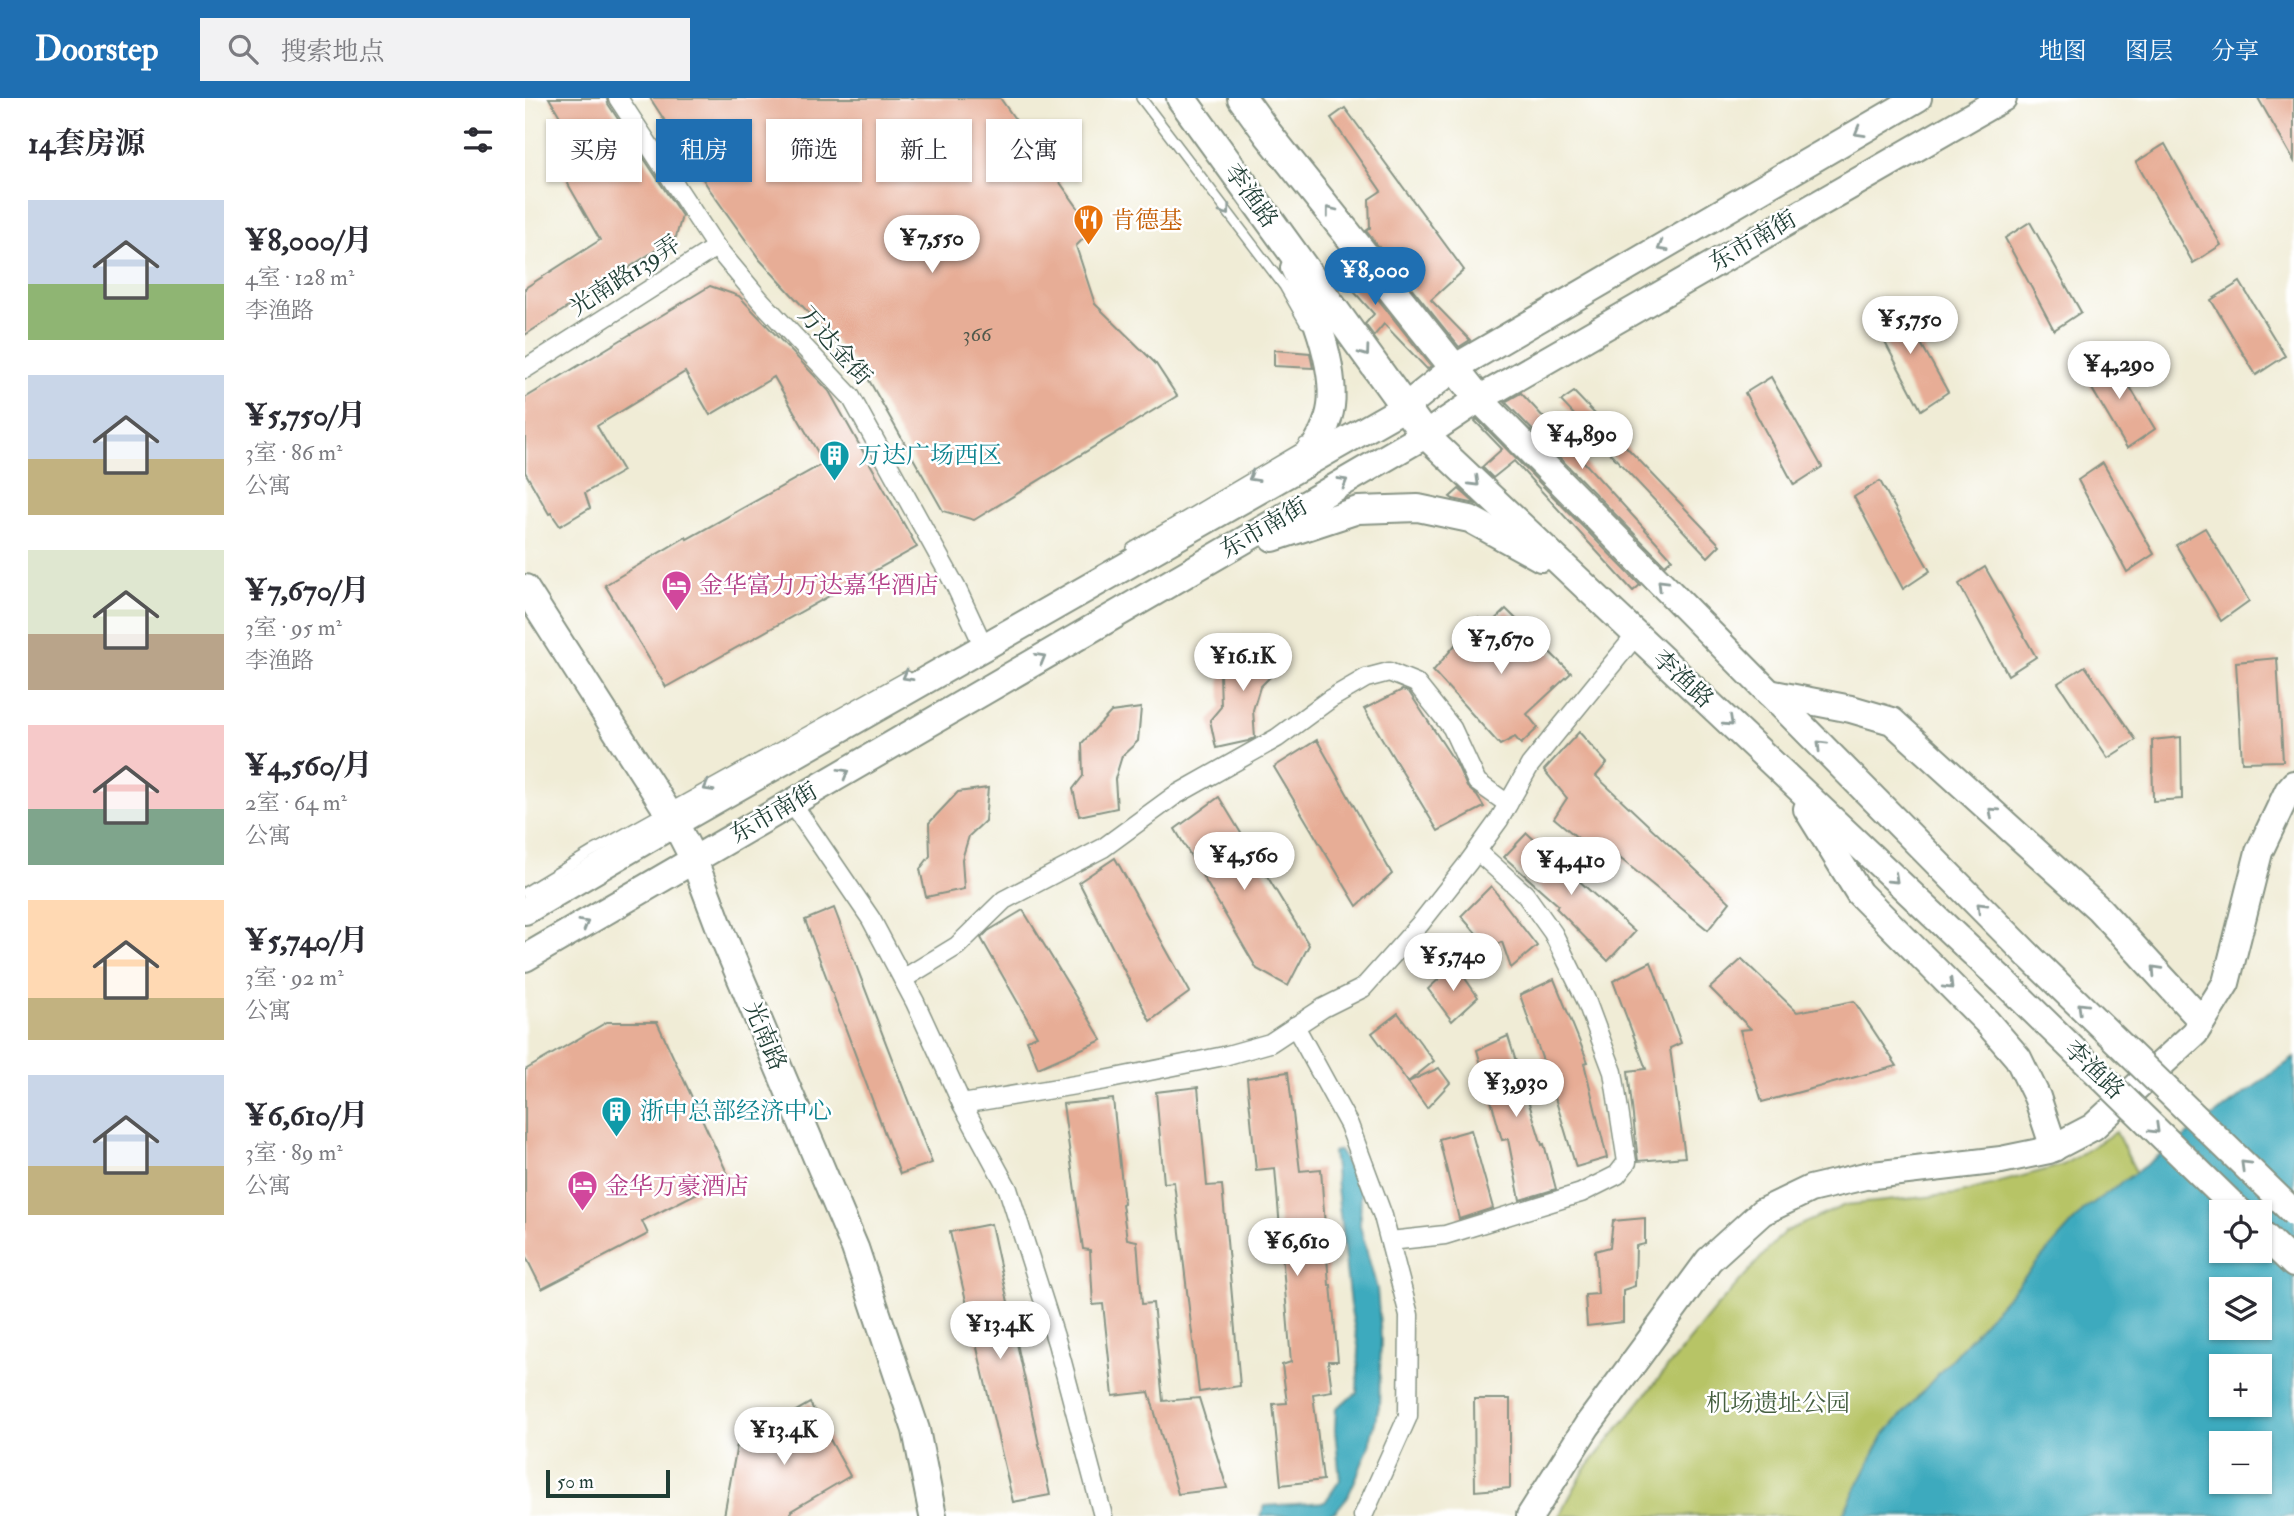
<!DOCTYPE html>
<html lang="zh">
<meta charset="utf-8">
<style>
body{margin:0;font-family:"IM FELL Double Pica","Noto Serif SC",serif;background:#f2f2f3;color:#2b2b33;height:100vh;display:flex;flex-direction:column;font-size:26px;white-space:nowrap}
*{box-sizing:border-box;margin:0}
p{font-size:23px;color:#7c7c81}
.icon{flex:none;width:38px;height:38px;fill:none;stroke:currentColor;stroke-width:2;stroke-linecap:round;stroke-linejoin:round}
.map{position:relative;flex:1;overflow:hidden}
.side{display:flex;flex-direction:column;background:#fff;width:525px}
.side>*{flex:none}
.hud{position:absolute;left:21px;top:21px;width:665px;height:63px;display:flex;gap:14px}
.buttons{position:absolute;left:1684px;top:1102px;display:grid;gap:14px}
.buttons a{display:grid;place-items:center;width:63px;height:63px;border-radius:0px;background:#fff;box-shadow:0 2px 5px #0004;font-size:35px}
.scale{position:absolute;left:21px;bottom:18px;width:124px;box-sizing:border-box;padding-left:7px;border:4px solid #1f3d34;border-top:0;font-size:19px;line-height:24px;white-space:nowrap;color:#1f3d34;-webkit-text-stroke:5px #fff;paint-order:stroke}
.price{position:absolute;translate:-50% -60px;padding:0 16px;border-radius:24px;background:#fff;color:#222;font-size:23px;line-height:46px;filter:drop-shadow(0 2px 4px #0008)}
.price::after{content:'';position:absolute;left:50%;top:42px;width:21px;height:16px;margin-left:-10px;background:inherit;clip-path:polygon(0 0,100% 0,50% 100%)}
.price.selected{background:#1f6fb2;color:#fff}
ul{padding:0;list-style:none}
li{display:flex;align-items:center;gap:21px;height:175px;padding:0 28px}
li span{display:grid;place-items:center;flex:none;width:196px;height:140px;border-radius:0px;color:#555}
li>.icon{margin-inline-start:auto}
span .icon{width:84px;height:84px;fill:#fffc;stroke-width:1}
li b{font-size:30px}
h2{display:flex;justify-content:space-between;align-items:center;height:84px;padding:0 28px;font-size:30px}
.chip{padding:0 24px;border-radius:0px;background:#fff;box-shadow:0 2px 5px #0004;font-size:24px;line-height:63px}
.chip.selected{background:#1f6fb2;color:#fff}
header{display:flex;align-items:center;gap:42px;box-sizing:border-box;height:98px;padding:0 35px;background:#1f6fb2;color:#fff}
header strong{font-size:33px}
nav{display:flex;gap:38px;margin-inline-start:auto;font-size:24px}
.search{width:490px;height:63px;background:#f2f2f3;display:flex;align-items:center;gap:18px;box-sizing:border-box;padding:0 24px;border-radius:0px;color:#7c7c81;font-size:26px}
main{display:flex;flex:1;min-height:0}
.map>svg:first-child{display:block}
.green{fill:#b7c466;stroke:#6b804d;stroke-width:2}
.water{fill:#3eaabe;stroke:#2e7479;stroke-width:2;fill-rule:evenodd}
.building{fill:#e7ad96}
.lines{fill:none;stroke-linecap:round;stroke-linejoin:round}
.lane-casing{stroke:#889485;stroke-width:12}
.street-casing{stroke:#889485;stroke-width:21}
.secondary-casing{stroke:#889485;stroke-width:30}
.primary-casing{stroke:#889485;stroke-width:32}
.lane{stroke:#fff;stroke-width:9}
.street{stroke:#fff;stroke-width:18}
.secondary{stroke:#fff;stroke-width:26}
.primary{stroke:#fff;stroke-width:28}
.secondary-bridge-casing{stroke:#889485;stroke-width:30;stroke-linecap:butt}
.secondary-bridge{stroke:#fff;stroke-width:26}
.oneway{stroke:#8f9e9a}
.labels{text-anchor:middle;dominant-baseline:central;stroke-width:5;stroke-linejoin:round;paint-order:stroke}
.number-label{font-size:21px;fill:#51594c}
.street-label{font-size:24px;fill:#1f3d34;stroke:#fff}
.food-label{font-size:24px;fill:#c56008;stroke:#fff;text-anchor:start}
.culture-label{font-size:24px;fill:#0d838f;stroke:#fff;text-anchor:start}
.hotel-label{font-size:24px;fill:#b23c85;stroke:#fff;text-anchor:start}
.park-label{font-size:24px;fill:#455f40;stroke:#fff}
</style>
<header>
<strong>Doorstep</strong>
<div class="search"><svg class="icon" aria-label="search" viewBox="0 0 24 24"><circle cx="10" cy="10" r="6"/><path d="M15 15l6 6"/></svg>搜索地点</div>
<nav><a>地图</a><a>图层</a><a>分享</a></nav>
</header>
<main>
<section class="side">
<h2>14套房源<svg class="icon" aria-label="filters" viewBox="0 0 24 24"><path d="M4 7h16M4 17h16"/><circle cx="9" cy="7" r="2"/><circle cx="15" cy="17" r="2"/></svg></h2>
<ul>
<li><span style="background:linear-gradient(#c9d6e8 60%,#8fb573 0)"><svg class="icon" aria-label="home" viewBox="0 0 24 24"><path d="M3 11l9-7 9 7M6 9v11h12V9"/></svg></span><div><b>¥8,000/月</b><p>4室 · 128 m²</p><p>李渔路</p></div></li>
<li><span style="background:linear-gradient(#c9d6e8 60%,#c2b280 0)"><svg class="icon" aria-label="home" viewBox="0 0 24 24"><path d="M3 11l9-7 9 7M6 9v11h12V9"/></svg></span><div><b>¥5,750/月</b><p>3室 · 86 m²</p><p>公寓</p></div></li>
<li><span style="background:linear-gradient(#dfe7d0 60%,#b9a48a 0)"><svg class="icon" aria-label="home" viewBox="0 0 24 24"><path d="M3 11l9-7 9 7M6 9v11h12V9"/></svg></span><div><b>¥7,670/月</b><p>3室 · 95 m²</p><p>李渔路</p></div></li>
<li><span style="background:linear-gradient(#f6c9c9 60%,#7fa58c 0)"><svg class="icon" aria-label="home" viewBox="0 0 24 24"><path d="M3 11l9-7 9 7M6 9v11h12V9"/></svg></span><div><b>¥4,560/月</b><p>2室 · 64 m²</p><p>公寓</p></div></li>
<li><span style="background:linear-gradient(#ffd9b3 70%,#c2b280 0)"><svg class="icon" aria-label="home" viewBox="0 0 24 24"><path d="M3 11l9-7 9 7M6 9v11h12V9"/></svg></span><div><b>¥5,740/月</b><p>3室 · 92 m²</p><p>公寓</p></div></li>
<li><span style="background:linear-gradient(#c9d6e8 65%,#c2b280 0)"><svg class="icon" aria-label="home" viewBox="0 0 24 24"><path d="M3 11l9-7 9 7M6 9v11h12V9"/></svg></span><div><b>¥6,610/月</b><p>3室 · 89 m²</p><p>公寓</p></div></li>
</ul>
</section>
<div class="map">
<svg width="1769" height="1418" viewBox="0 0 1769 1418">
<rect width="100%" height="100%" fill="#fff"/>
<filter id="ink" filterUnits="userSpaceOnUse"><feTurbulence type="fractalNoise" baseFrequency=".0143" numOctaves="2"/><feDisplacementMap in="SourceGraphic" scale="14" xChannelSelector="R" yChannelSelector="G"/><feConvolveMatrix kernelMatrix="1 2 1 2 8 2 1 2 1" color-interpolation-filters="sRGB"/></filter>
<filter id="wash" filterUnits="userSpaceOnUse"><feTurbulence type="fractalNoise" baseFrequency=".00686" numOctaves="4" result="noise"/><feDisplacementMap in="SourceGraphic" scale="28" xChannelSelector="R" yChannelSelector="G"/><feGaussianBlur stdDeviation="1.57" result="paint"/><feColorMatrix in="noise" values="0 0 0 0 0 0 0 0 0 0 0 0 0 0 0 0 0 1.4 0 .05"/><feComposite in="paint" operator="in"/></filter>
<g filter="url(#wash)">
<rect width="100%" height="100%" fill="#f0ecd6"/>
<polygon class="green" points="1591,1034 1611,1074 1560,1111 1358,1338 1317,1418 1034,1418 1059,1373 1189,1212 1259,1134 1320,1107 1432,1096 1538,1067"/>
<g class="water">
<path d="M1769,960V1418H1317L1358,1338L1560,1111ZM1696,1115H1734V1153H1696ZM1696,1192H1734V1230H1696ZM1696,1269H1734V1307H1696ZM1696,1346H1734V1384H1696Z"/>
<polygon points="814,1052 836,1094 835,1128 852,1191 856,1240 854,1308 844,1348 832,1378 823,1398 811,1413 801,1418 735,1418 740,1408 800,1404 815,1382 810,1332 811,1310 832,1295 834,1252 825,1207 808,1054"/>
</g>
<g id="blocks">
<g class="building">
<polygon points="24,0 82,0 83,6 157,118 151,139 0,237 0,190 75,142 31,65 55,52"/>
<polygon points="125,0 475,0 568,131 551,148 570,206 631,266 652,298 449,422 418,413 341,277 235,162 185,92"/>
<polygon points="1733,0 1769,0 1769,63"/>
<polygon points="820,10 939,172 906,202 945,242 934,249 841,133 845,130 844,101 856,93 806,20"/>
<polygon points="1640,46 1696,147 1668,165 1611,64"/>
<polygon points="1505,124 1556,214 1529,232 1480,140"/>
<polygon points="818,157 906,268 902,271 859,226 849,238 840,226 849,216 806,168"/>
<polygon points="1715,184 1760,258 1731,277 1686,202"/>
<polygon points="185,188 214,198 304,293 392,449 141,589 80,487 161,439 162,441 299,365 249,279 185,317 160,274 72,328 98,373 60,395 65,410 35,428 26,415 24,416 0,374 0,300"/>
<polygon points="1373,204 1423,294 1396,312 1347,220"/>
<polygon points="749,252 785,255 788,270 749,268"/>
<polygon points="1586,257 1630,331 1602,350 1557,274"/>
<polygon points="1246,279 1297,369 1269,387 1220,295"/>
<polygon points="1049,294 1195,447 1183,459 1036,303"/>
<polygon points="996,295 1010,310 1147,461 1140,467 980,304"/>
<polygon points="952,321 1115,487 1108,493 989,363 968,380 957,369 977,351 950,323"/>
<polygon points="1578,365 1629,456 1602,474 1553,382"/>
<polygon points="1355,383 1405,473 1378,491 1329,399"/>
<polygon points="934,391 951,406 928,401 925,399"/>
<polygon points="1680,430 1724,503 1696,523 1651,447"/>
<polygon points="1460,469 1511,559 1483,577 1434,486"/>
<polygon points="981,511 1046,575 1002,616 1013,630 996,646 990,639 975,647 908,573 953,520 961,530"/>
<polygon points="754,541 750,574 735,589 728,612 730,640 723,643 691,650 685,622 696,609 695,576 723,546"/>
<polygon points="1752,560 1758,663 1717,664 1711,564"/>
<polygon points="1560,568 1611,642 1583,660 1533,585"/>
<polygon points="877,592 884,594 932,667 942,689 952,698 959,709 913,733 839,611"/>
<polygon points="616,610 613,643 597,658 590,681 592,710 554,718 548,691 558,678 557,645 586,614"/>
<polygon points="1054,634 1082,665 1071,678 1205,804 1183,832 1074,743 1066,751 1029,720 1042,700 1019,672"/>
<polygon points="1656,639 1657,701 1628,703 1627,642"/>
<polygon points="792,642 867,776 832,808 749,669"/>
<polygon points="463,690 460,723 444,738 437,761 439,791 401,799 395,771 405,758 404,725 433,694"/>
<polygon points="694,699 784,847 763,888 732,871 650,731"/>
<polygon points="1002,735 1110,834 1083,863 1031,810 1033,807 979,759"/>
<polygon points="590,760 665,894 625,923 554,784"/>
<polygon points="966,788 1012,848 986,870 977,844 963,849 936,818"/>
<polygon points="309,810 407,1065 375,1076 280,822"/>
<polygon points="498,812 577,942 513,970 502,942 512,938 456,840 463,833"/>
<polygon points="1217,861 1272,914 1329,903 1372,968 1237,1004 1215,932 1226,931 1185,890"/>
<polygon points="1126,864 1156,945 1145,950 1160,1059 1113,1063 1103,973 1121,971 1088,883"/>
<polygon points="930,866 953,899 927,923 903,891"/>
<polygon points="1029,881 1063,964 1059,965 1082,1060 1051,1069 1024,980 995,897"/>
<polygon points="873,915 909,963 883,984 847,935"/>
<polygon points="82,924 132,924 204,1079 117,1123 123,1136 17,1191 0,1157 0,972"/>
<polygon points="983,938 1017,1047 1019,1046 1031,1091 995,1102 983,1041 977,1042 952,952"/>
<polygon points="914,970 925,985 902,1010 883,984"/>
<polygon points="763,974 775,1073 796,1071 804,1187 806,1187 813,1263 803,1263 807,1293 788,1296 798,1382 756,1387 748,1306 762,1305 757,1267 766,1264 750,1070 731,1072 722,980"/>
<polygon points="673,989 682,1088 697,1087 715,1288 674,1294 649,1084 639,1085 631,994"/>
<polygon points="588,1001 599,1105 597,1106 602,1141 612,1143 617,1206 628,1205 638,1303 674,1300 702,1390 653,1396 624,1294 588,1298 578,1206 568,1207 565,1152 558,1151 538,1006"/>
<polygon points="946,1032 968,1110 934,1121 914,1041"/>
<polygon points="1120,1120 1120,1146 1111,1148 1110,1188 1098,1192 1098,1224 1062,1228 1060,1197 1073,1196 1070,1153 1085,1149 1088,1123"/>
<polygon points="466,1126 525,1397 488,1404 425,1134"/>
<polygon points="949,1301 985,1301 985,1390 950,1393"/>
<polygon points="285,1305 325,1378 266,1413 265,1418 199,1418 212,1347"/>
</g>
</g>
</g>
<g filter="url(#ink)">
<use href="#blocks" fill-opacity="0" stroke="#889485" stroke-width="2"/>
<g class="lines">
<defs>
<g id="lane">
<polyline points="616,0 759,188 780,225"/>
<polyline points="607,450 776,350 779,345"/>
<polyline points="0,794 68,753 382,578"/>
</g>
<g id="street">
<polyline points="93,0 191,149 236,203 326,299 431,489 459,549"/>
<polyline points="0,271 191,149"/>
<polyline points="267,705 346,821 390,904 437,1006 483,1091 532,1245 578,1418"/>
<polyline points="378,881 432,848 479,802 578,750 649,698 752,640 805,601 841,580 864,574 891,585 927,630 952,684 983,706"/>
<polyline points="770,928 824,1027 858,1118 884,1217 883,1318 838,1418"/>
<polyline points="437,1006 580,982 699,958 745,945 798,910 838,890 895,826 943,765 974,722 1005,667 1111,537"/>
<polyline points="865,1143 920,1137 1056,1095 1092,1077 1102,1064 1088,974 1061,902 1028,835 1000,796 952,753"/>
</g>
<g id="secondary">
<path d="M769,170C787,206 811,267 806,308C803,330 790,348 779,367"/>
<polyline points="954,301 1504,858"/>
<polyline points="900,337 1476,881"/>
<polyline points="748,440 833,412 893,410 945,421 1016,460"/>
<polyline points="0,490 150,725 169,762 197,836 330,1150 391,1332 408,1418"/>
<polyline points="1244,595 1326,611 1367,623 1574,811 1677,923"/>
<polyline points="1282,711 1334,795 1462,924 1493,960 1512,999 1529,1050"/>
<polyline points="0,813 150,725 880,309 929,270 1393,0"/>
<polyline points="0,860 900,337 954,301 1478,0"/>
<polyline points="1734,1133 1769,1166"/>
<polyline points="1005,1418 1062,1328 1184,1162 1237,1114 1285,1091 1340,1078 1476,1062 1524,1052 1568,1029 1670,935 1701,885 1734,754 1763,693 1769,686"/>
</g>
<g id="primary">
<polyline points="656,0 900,337"/>
<polyline points="717,0 743,36 954,301"/>
</g>
</defs>
<use href="#lane" class="lane-casing"/>
<use href="#street" class="street-casing"/>
<use href="#secondary" class="secondary-casing"/>
<use href="#primary" class="primary-casing"/>
<use href="#lane" class="lane"/>
<use href="#street" class="street"/>
<use href="#secondary" class="secondary"/>
<use href="#primary" class="primary"/>
<defs>
<g id="secondary-bridge">
<polyline points="1504,858 1769,1115"/>
<polyline points="1476,881 1716,1115"/>
</g>
</defs>
<use href="#secondary-bridge" class="secondary-bridge-casing"/>
<use href="#secondary-bridge" class="secondary-bridge"/>
</g>
<defs><path id="oneway-chevron" d="M-2-3.5L2.5 0L-2 3.5" fill="none" stroke-width="1.6" stroke-linecap="round" stroke-linejoin="round" transform="scale(1.75)"/></defs>
<g class="oneway">
<use href="#oneway-chevron" transform="translate(1334 34) rotate(150)"/>
<use href="#oneway-chevron" transform="translate(701 113) rotate(53)"/>
<use href="#oneway-chevron" transform="translate(805 113) rotate(-128)"/>
<use href="#oneway-chevron" transform="translate(1137 149) rotate(150)"/>
<use href="#oneway-chevron" transform="translate(840 254) rotate(54)"/>
<use href="#oneway-chevron" transform="translate(728 379) rotate(150)"/>
<use href="#oneway-chevron" transform="translate(818 384) rotate(-30)"/>
<use href="#oneway-chevron" transform="translate(950 384) rotate(44)"/>
<use href="#oneway-chevron" transform="translate(1137 486) rotate(-135)"/>
<use href="#oneway-chevron" transform="translate(516 560) rotate(-30)"/>
<use href="#oneway-chevron" transform="translate(382 578) rotate(151)"/>
<use href="#oneway-chevron" transform="translate(1204 624) rotate(43)"/>
<use href="#oneway-chevron" transform="translate(1296 647) rotate(-135)"/>
<use href="#oneway-chevron" transform="translate(319 675) rotate(-30)"/>
<use href="#oneway-chevron" transform="translate(183 689) rotate(151)"/>
<use href="#oneway-chevron" transform="translate(1468 714) rotate(-138)"/>
<use href="#oneway-chevron" transform="translate(1369 781) rotate(43)"/>
<use href="#oneway-chevron" transform="translate(1456 809) rotate(-135)"/>
<use href="#oneway-chevron" transform="translate(59 826) rotate(-30)"/>
<use href="#oneway-chevron" transform="translate(1631 872) rotate(-133)"/>
<use href="#oneway-chevron" transform="translate(1424 887) rotate(45)"/>
<use href="#oneway-chevron" transform="translate(1557 909) rotate(-136)"/>
<use href="#oneway-chevron" transform="translate(1630 1031) rotate(44)"/>
<use href="#oneway-chevron" transform="translate(1720 1067) rotate(-136)"/>
</g>
</g>
<defs>
<symbol id="restaurant-pin" viewBox="-11 -11 22 30"><path d="M0 17L-7.5 6A9.5 9.5 0 1 1 7.5 6Z" fill="#e8710a" stroke="#fff"/><path d="M-5-6h1v4h1v-4h1v4h1v-4h1v5L-1.5 .5V6h-2V.5L-5-1ZM5-6V6H3V1.5H1.5Q1.5-4 5-6Z" fill="#fff"/></symbol>
<symbol id="building-pin" viewBox="-11 -11 22 30"><path d="M0 17L-7.5 6A9.5 9.5 0 1 1 7.5 6Z" fill="#0f9aa8" stroke="#fff"/><path d="M-4-6H4V6H1V3H-1V6H-4ZM-2.5-4.3h1.7v1.8h-1.7ZM.8-4.3h1.7v1.8H.8ZM-2.5-1h1.7V.8h-1.7ZM.8-1h1.7V.8H.8Z" fill="#fff"/></symbol>
<symbol id="hotel-pin" viewBox="-11 -11 22 30"><path d="M0 17L-7.5 6A9.5 9.5 0 1 1 7.5 6Z" fill="#d1479c" stroke="#fff"/><path d="M-6-4.5h1.5V1H6V5H4.5V3h-9V5H-6ZM-4 0a1.8 1.8 0 1 1 3.6 0ZM.5 0V-2.5h3Q6-2.5 6 0Z" fill="#fff"/></symbol>
</defs>
<g fill-rule="evenodd">
<use href="#restaurant-pin" x="546" y="104" width="35" height="47"/>
<use href="#building-pin" x="292" y="340" width="35" height="47"/>
<use href="#hotel-pin" x="134" y="470" width="35" height="47"/>
<use href="#building-pin" x="74" y="996" width="35" height="47"/>
<use href="#hotel-pin" x="40" y="1070" width="35" height="47"/>
</g>
<g class="labels">
<g class="number-label">
<text x="452" y="236">366</text>
</g>
<g class="street-label">
<text transform="translate(726 98) rotate(54)">李渔路</text>
<text transform="translate(1228 143) rotate(-30)">东市南街</text>
<text transform="translate(100 178) rotate(-33)">光南路139弄</text>
<text transform="translate(310 248) rotate(48)">万达金街</text>
<text transform="translate(739 430) rotate(-30)">东市南街</text>
<text transform="translate(1158 581) rotate(43)">李渔路</text>
<text transform="translate(249 715) rotate(-30)">东市南街</text>
<text transform="translate(240 938) rotate(67)">光南路</text>
<text transform="translate(1569 972) rotate(44)">李渔路</text>
</g>
<g class="food-label">
<text x="586" y="122">肯德基</text>
</g>
<g class="culture-label">
<text x="333" y="357">万达广场西区</text>
<text x="115" y="1013">浙中总部经济中心</text>
</g>
<g class="hotel-label">
<text x="174" y="487">金华富力万达嘉华酒店</text>
<text x="80" y="1088">金华万豪酒店</text>
</g>
<g class="park-label">
<text x="1253" y="1305">机场遗址公园</text>
</g>
</g>
</svg>
<div class="buttons">
<a><svg class="icon" aria-label="locate" viewBox="0 0 24 24"><circle cx="12" cy="12" r="6"/><path d="M12 2v4M12 18v4M2 12h4M18 12h4"/></svg></a>
<a><svg class="icon" aria-label="layers" viewBox="0 0 24 24"><path d="M12 4l9 5-9 5-9-5zM3 14l9 5 9-5"/></svg></a>
<a>+</a>
<a>−</a>
</div>
<div class="scale">50 m</div>
<b class="price" style="left:407px;top:177px">¥7,550</b>
<b class="price selected" style="left:850px;top:209px">¥8,000</b>
<b class="price" style="left:1385px;top:258px">¥5,750</b>
<b class="price" style="left:1594px;top:303px">¥4,290</b>
<b class="price" style="left:1057px;top:373px">¥4,890</b>
<b class="price" style="left:976px;top:578px">¥7,670</b>
<b class="price" style="left:718px;top:595px">¥16.1K</b>
<b class="price" style="left:719px;top:794px">¥4,560</b>
<b class="price" style="left:1046px;top:799px">¥4,410</b>
<b class="price" style="left:928px;top:895px">¥5,740</b>
<b class="price" style="left:991px;top:1021px">¥3,930</b>
<b class="price" style="left:772px;top:1180px">¥6,610</b>
<b class="price" style="left:475px;top:1263px">¥13.4K</b>
<b class="price" style="left:259px;top:1369px">¥13.4K</b>
<div class="hud">
<a class="chip">买房</a>
<a class="chip selected">租房</a>
<a class="chip">筛选</a>
<a class="chip">新上</a>
<a class="chip">公寓</a>
</div>
</div>
</main>
